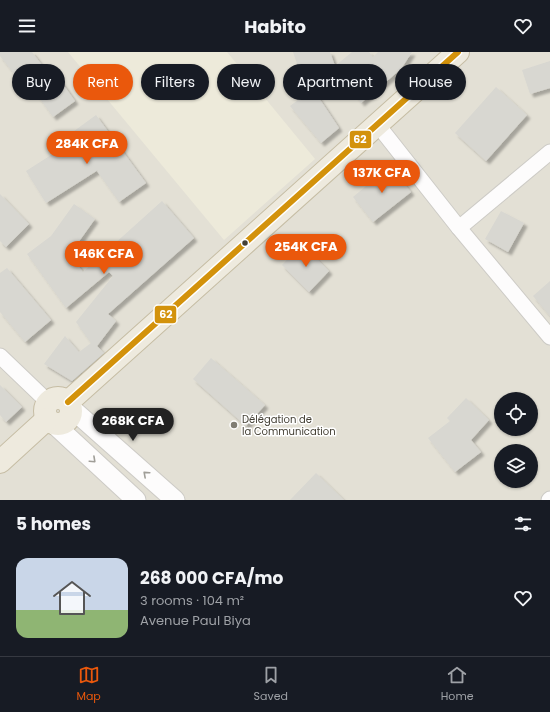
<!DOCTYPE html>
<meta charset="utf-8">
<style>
body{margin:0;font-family:Poppins,sans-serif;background:#20242c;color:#f1f3f6;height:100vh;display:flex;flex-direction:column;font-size:15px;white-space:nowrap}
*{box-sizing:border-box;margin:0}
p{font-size:13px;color:#9ea1a6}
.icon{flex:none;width:22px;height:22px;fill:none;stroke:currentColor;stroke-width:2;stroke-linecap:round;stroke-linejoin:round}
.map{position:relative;height:448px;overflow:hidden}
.details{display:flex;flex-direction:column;background:#171b24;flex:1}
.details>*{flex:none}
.hud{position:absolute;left:12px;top:12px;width:526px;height:36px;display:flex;gap:8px}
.tools{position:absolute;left:494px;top:340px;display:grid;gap:8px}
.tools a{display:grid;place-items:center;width:44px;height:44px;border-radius:50%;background:#171b24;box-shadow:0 1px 3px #0004;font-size:20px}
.price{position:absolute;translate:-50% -34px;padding:0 9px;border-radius:14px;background:#ea580c;color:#fff;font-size:13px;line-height:26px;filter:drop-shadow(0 1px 2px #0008)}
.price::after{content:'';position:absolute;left:50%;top:24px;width:12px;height:9px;margin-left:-6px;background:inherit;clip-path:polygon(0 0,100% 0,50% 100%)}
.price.active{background:#222;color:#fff}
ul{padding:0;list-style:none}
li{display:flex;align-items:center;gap:12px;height:100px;padding:0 16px}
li+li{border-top:1px solid #363941}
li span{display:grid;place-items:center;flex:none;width:112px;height:80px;border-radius:12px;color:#555}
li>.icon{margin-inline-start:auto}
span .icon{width:48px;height:48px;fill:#fffc;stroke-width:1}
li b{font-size:17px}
h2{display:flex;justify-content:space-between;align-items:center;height:48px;padding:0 16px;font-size:17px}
.pill{padding:0 14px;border-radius:18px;background:#171b24;box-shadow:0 1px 3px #0004;font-size:14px;line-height:36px}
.pill.active{background:#ea580c;color:#fff}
header{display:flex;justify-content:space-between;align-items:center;height:52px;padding:0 16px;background:#171b24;font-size:18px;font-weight:700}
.tabs{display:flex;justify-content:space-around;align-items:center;height:56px;border-top:1px solid #363941;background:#171b24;font-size:11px;color:#9ea1a6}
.tabs a{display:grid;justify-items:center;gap:2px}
.tabs .active{color:#ea580c}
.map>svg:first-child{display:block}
.residential{fill:#e3e0d5;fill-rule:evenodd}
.education{fill:#edeada}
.building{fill:#d8d7d1;filter:url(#shadow)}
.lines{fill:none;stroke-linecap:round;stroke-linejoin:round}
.minor-casing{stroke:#cdcbc6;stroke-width:17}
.tertiary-casing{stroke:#cdcbc6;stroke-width:21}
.trunk-casing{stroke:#c6bda4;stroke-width:24}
.minor{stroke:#fdfcfc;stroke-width:15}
.tertiary{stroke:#fdfcfc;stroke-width:19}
.trunk{stroke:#eeeade;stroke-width:22}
.bus-1-casing{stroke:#fff;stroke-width:9}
.bus-1{stroke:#d3920b;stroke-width:6}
.oneway{stroke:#a09e98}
.bus-dot{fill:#444035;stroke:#fff;stroke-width:1.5}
.poi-dot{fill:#807d74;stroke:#fff;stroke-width:1.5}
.labels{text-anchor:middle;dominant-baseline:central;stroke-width:3;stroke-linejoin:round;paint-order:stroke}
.poi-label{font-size:10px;fill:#444035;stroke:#fff;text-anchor:start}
.line-badge{stroke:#fff;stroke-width:1.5}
.badge-label{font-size:11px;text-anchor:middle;font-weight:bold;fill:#fff}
</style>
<header><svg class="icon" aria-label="menu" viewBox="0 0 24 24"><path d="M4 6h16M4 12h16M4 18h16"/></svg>Habito<svg class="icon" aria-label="heart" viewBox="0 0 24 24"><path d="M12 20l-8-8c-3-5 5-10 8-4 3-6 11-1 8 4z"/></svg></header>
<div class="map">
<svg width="550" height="448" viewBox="0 0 550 448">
<defs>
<filter id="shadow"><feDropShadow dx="3.5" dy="3.5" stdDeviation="1" flood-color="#0004"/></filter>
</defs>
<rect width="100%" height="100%" fill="#efeee8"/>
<path class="residential" d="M0,0H550V448H0ZM501,347H531V377H501ZM501,399H531V429H501Z"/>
<polygon class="education" points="68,0 227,0 315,107 224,188"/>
<g class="building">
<polygon points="0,0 32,0 45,17 50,14 75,49 53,65 27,29 23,33 0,4"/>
<polygon points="293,0 330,0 335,14 302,26"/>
<polygon points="352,0 369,0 373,5 378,0 412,0 401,17 361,51 335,14"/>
<polygon points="550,9 550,36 530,42 522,18"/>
<polygon points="496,35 527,63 486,109 455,81"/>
<polygon points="313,37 339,76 321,91 290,54"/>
<polygon points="96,63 146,131 119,150 97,119 98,118 46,151 26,119 62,96 87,105 70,82"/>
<polygon points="390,114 411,140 373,170 353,145"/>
<polygon points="0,142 29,172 6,195 0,189"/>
<polygon points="162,149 194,186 108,262 116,269 97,294 104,301 72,329 44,312 65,284 79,300 91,291 76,270 113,224 109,220 66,256 27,202 51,184 74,152 95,167 70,202 83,220"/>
<polygon points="501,159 524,171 508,200 485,187"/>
<polygon points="302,192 329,219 309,240 282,213"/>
<polygon points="7,216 51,268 25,290 0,260 0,221"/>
<polygon points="550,229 550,264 533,244"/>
<polygon points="211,306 265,353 246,374 193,327"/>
<polygon points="0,333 22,355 6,370 0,363"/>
<polygon points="466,346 489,368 471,388 481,400 455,420 428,386 450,369 447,366"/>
<polygon points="316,421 344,448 290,448"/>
</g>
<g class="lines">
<defs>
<g id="minor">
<polyline points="377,72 459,176 550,285"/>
<polyline points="459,176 550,100"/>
<polyline points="0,304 48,350"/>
<polyline points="549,448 550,447"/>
</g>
<g id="tertiary">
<polyline points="71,356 175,448"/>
<polyline points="54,372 136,448"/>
</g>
<g id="trunk">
<circle cx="58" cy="359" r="13"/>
<polyline points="68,350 458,0"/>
<polyline points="0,410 47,367"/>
</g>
</defs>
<use href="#minor" class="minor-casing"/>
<use href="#tertiary" class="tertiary-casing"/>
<use href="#trunk" class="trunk-casing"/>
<use href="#minor" class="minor"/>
<use href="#tertiary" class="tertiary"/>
<use href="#trunk" class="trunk"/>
<defs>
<polyline id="bus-1" points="68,350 458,0"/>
</defs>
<use href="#bus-1" class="bus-1-casing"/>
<use href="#bus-1" class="bus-1"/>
</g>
<defs><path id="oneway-chevron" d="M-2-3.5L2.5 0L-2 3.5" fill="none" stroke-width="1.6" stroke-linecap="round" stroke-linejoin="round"/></defs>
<g class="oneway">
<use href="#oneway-chevron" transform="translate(93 408) rotate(43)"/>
<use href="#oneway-chevron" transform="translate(146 422) rotate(-138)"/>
</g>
<circle class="bus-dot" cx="245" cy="191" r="3.5"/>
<circle class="poi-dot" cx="234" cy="373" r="4"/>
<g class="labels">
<g class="poi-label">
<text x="242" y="367">Délégation de<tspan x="242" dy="12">la Communication</tspan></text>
</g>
</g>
<g class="line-badge">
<rect x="349" y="78" width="23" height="19" rx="4" fill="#d3920b"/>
<rect x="154" y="253" width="23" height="19" rx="4" fill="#d3920b"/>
</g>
<g class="badge-label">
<text x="360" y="91">62</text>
<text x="166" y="266">62</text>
</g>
</svg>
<div class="tools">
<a><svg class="icon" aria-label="locate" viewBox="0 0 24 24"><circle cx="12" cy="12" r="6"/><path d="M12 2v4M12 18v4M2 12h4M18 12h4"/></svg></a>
<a><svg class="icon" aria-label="layers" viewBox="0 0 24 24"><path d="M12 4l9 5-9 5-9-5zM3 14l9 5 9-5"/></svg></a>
</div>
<b class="price" style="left:87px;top:113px">284K CFA</b>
<b class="price" style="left:382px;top:142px">137K CFA</b>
<b class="price" style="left:306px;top:216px">254K CFA</b>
<b class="price" style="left:104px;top:223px">146K CFA</b>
<b class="price active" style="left:133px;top:390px">268K CFA</b>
<div class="hud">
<a class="pill">Buy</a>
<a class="pill active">Rent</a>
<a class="pill">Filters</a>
<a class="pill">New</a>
<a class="pill">Apartment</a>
<a class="pill">House</a>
</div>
</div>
<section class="details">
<h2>5 homes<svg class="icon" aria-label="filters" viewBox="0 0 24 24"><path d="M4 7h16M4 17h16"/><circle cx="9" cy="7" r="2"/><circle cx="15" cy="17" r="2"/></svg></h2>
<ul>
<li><span style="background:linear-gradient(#c9d6e8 65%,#8fb573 0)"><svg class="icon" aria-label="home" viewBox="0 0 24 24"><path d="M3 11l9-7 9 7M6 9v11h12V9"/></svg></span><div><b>268 000 CFA/mo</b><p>3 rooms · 104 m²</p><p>Avenue Paul Biya</p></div><svg class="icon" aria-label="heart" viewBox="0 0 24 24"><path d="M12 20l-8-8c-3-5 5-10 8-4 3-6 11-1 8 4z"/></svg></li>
</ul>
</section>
<nav class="tabs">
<a class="active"><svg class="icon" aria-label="map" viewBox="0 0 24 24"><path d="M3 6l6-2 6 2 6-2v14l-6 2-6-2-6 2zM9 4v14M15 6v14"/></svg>Map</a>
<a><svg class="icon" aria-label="saved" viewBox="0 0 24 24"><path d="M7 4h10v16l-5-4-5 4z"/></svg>Saved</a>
<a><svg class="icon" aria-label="home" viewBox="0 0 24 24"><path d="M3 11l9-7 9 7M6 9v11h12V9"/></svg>Home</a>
</nav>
